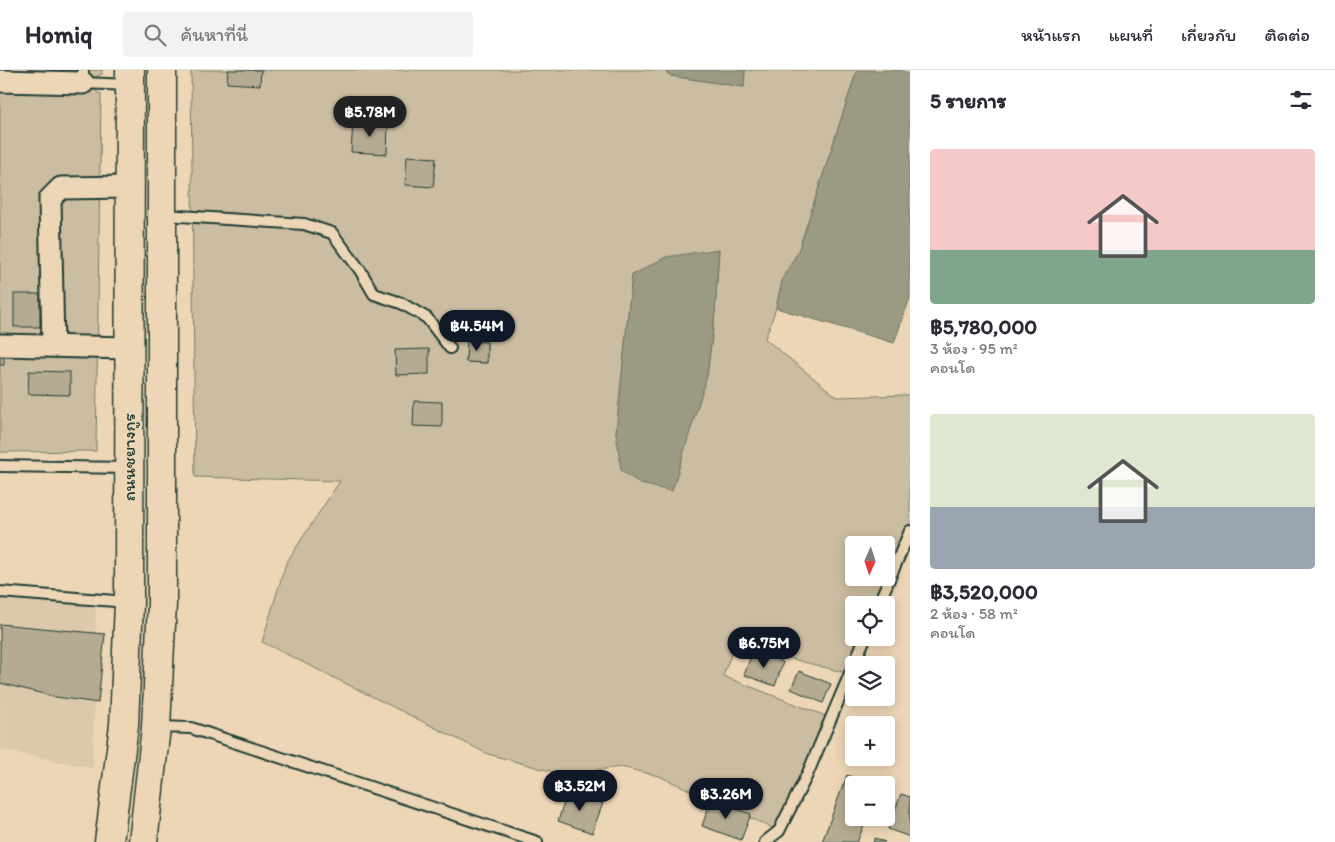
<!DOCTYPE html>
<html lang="th">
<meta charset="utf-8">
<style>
body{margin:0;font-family:Itim,"Playpen Sans Thai",sans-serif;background:#f2f2f3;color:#2b2b33;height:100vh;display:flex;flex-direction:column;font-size:19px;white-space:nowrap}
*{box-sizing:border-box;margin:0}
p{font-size:16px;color:#7c7c81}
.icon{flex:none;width:28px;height:28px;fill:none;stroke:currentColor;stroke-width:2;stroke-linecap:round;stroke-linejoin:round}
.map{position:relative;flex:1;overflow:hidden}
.panel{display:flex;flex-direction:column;background:#fff;width:425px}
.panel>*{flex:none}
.needle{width:32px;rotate:183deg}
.tools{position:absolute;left:845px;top:466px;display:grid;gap:10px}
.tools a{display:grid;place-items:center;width:50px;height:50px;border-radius:5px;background:#fff;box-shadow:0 2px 12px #0003;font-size:25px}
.price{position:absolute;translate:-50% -42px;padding:0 11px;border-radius:18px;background:#111827;color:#fff;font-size:16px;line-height:32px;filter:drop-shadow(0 1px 2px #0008)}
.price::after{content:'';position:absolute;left:50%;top:30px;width:15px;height:11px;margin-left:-8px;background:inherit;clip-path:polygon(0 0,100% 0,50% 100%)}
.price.active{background:#222;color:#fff}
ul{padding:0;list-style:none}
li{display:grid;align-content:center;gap:10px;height:265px;padding:0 20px}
li span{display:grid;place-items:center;height:155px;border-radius:5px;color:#555}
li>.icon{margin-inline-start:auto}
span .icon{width:90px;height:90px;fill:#fffc;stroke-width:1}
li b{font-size:21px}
h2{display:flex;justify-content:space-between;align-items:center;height:60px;padding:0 20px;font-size:21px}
header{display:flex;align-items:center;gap:30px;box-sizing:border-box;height:70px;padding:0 25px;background:#fff;border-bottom:1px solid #e1e1e2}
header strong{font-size:24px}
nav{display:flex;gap:28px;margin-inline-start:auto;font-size:18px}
.search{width:350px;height:45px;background:#f2f2f3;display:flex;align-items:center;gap:12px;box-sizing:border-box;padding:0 18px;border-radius:5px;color:#7c7c81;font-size:19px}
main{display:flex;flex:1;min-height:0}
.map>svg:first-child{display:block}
.built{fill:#dcc9ab}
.green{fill:#cbbda1;stroke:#757d6a;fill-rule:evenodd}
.water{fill:#9b9a83;stroke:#697563}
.building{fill:#b4ab92;stroke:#1f3d34}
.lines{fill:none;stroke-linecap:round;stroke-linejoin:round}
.lane-casing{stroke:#1f3d34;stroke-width:14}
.street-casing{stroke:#1f3d34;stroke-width:25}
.highway-casing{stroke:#1f3d34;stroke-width:31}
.lane{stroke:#edd6b6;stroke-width:10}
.street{stroke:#edd6b6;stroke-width:21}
.highway{stroke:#edd6b6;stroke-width:28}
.labels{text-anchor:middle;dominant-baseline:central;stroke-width:5;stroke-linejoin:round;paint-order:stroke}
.street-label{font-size:18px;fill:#1f3d34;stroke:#edd6b6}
</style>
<header>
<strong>Homiq</strong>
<div class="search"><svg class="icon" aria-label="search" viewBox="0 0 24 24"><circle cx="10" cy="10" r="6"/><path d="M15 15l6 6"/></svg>ค้นหาที่นี่</div>
<nav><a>หน้าแรก</a><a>แผนที่</a><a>เกี่ยวกับ</a><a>ติดต่อ</a></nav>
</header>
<main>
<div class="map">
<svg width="910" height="772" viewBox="0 0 910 772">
<rect width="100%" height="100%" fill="#edd6b6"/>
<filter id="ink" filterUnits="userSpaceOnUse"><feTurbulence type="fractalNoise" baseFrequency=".02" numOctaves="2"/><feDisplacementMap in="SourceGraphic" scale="10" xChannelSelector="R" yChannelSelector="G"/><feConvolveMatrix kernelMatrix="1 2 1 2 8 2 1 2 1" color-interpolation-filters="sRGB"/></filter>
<g filter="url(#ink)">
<polygon class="built" points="0,523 96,538 93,698 0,680"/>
<g class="green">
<polygon points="0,0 102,0 102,4 83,13 101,24 96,381 0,382"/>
<path d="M191,0H664L671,6L744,17L745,0H857L798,182L783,207L776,238L765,269L837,327L910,325V461L878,535H854V568H865L850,604L735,574L723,606L831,648L779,761L659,706L621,697L561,704L488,684L262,572L286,493L340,411L195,407ZM719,179L715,242L707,306L616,363L632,205ZM467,272H487V293L466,292ZM854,475H886V508H854Z"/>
</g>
<g class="water">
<polygon points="664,0 745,0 744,17 671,6"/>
<polygon points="857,0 900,0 910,4 910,228 894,273 776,238 783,207 798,182"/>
<polygon points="719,179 715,242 707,306 672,421 640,414 621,400 616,363 632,205 666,187"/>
</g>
<g class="building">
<polygon points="228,0 261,0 260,15 227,13"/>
<polygon points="353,53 388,54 387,84 351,82"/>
<polygon points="407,86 436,88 433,117 405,115"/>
<rect x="14" y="224" width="26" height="33"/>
<polygon points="467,271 487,272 487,293 466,292"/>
<polygon points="429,279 429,304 396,305 395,280"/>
<rect x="0" y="280" width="4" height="15"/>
<polygon points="29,301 70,302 70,325 28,324"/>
<polygon points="414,331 442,332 442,357 413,356"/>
<polygon points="0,554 105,564 98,633 56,627 0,613"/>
<polygon points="753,581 783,592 775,616 744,605"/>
<polygon points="799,601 831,614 823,633 791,619"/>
<polygon points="847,705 873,715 854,715 854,748 867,748 857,772 822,772"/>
<polygon points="568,721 603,733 592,763 558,751"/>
<polygon points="901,724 910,727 910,767 888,759"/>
<polygon points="711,730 751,744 741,770 702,756"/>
<polygon points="875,768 885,772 873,772"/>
</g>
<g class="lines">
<defs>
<g id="lane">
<polyline points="83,0 83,13 129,15"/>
<polyline points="164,145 304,154 332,163 360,200 374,224 401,233 427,248 450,278"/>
<polyline points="0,396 129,398"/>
<polyline points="0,522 128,532"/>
<polyline points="878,535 910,461"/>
<polyline points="157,657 191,658 537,772"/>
<polyline points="765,772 779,761 807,705 865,568"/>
</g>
<g id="street">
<polyline points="0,11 83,13"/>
<polyline points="0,275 129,278"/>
<polyline points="53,276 50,129 61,118 130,117"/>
</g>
<g id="highway">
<polyline points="109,772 124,655 129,532 130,0"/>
<polyline points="143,772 156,657 162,533 162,0"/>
</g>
</defs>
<use href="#lane" class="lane-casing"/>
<use href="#street" class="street-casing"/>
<use href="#highway" class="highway-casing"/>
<use href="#lane" class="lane"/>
<use href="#street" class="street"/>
<use href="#highway" class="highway"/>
</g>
</g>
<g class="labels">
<g class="street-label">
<text transform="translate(129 387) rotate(-90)">ถนนชยางกูร</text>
</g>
</g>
</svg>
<div class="tools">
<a><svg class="needle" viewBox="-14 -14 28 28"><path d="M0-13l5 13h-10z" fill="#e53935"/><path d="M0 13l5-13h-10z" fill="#7c7c81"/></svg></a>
<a><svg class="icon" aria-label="locate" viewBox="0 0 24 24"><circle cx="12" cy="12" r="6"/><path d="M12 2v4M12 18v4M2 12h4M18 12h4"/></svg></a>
<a><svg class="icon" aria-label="layers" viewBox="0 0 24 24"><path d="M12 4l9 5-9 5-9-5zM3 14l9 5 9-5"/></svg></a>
<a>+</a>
<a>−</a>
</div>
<b class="price active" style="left:370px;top:68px">฿5.78M</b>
<b class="price" style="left:477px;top:282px">฿4.54M</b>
<b class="price" style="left:764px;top:599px">฿6.75M</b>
<b class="price" style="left:580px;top:742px">฿3.52M</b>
<b class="price" style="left:726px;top:750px">฿3.26M</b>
</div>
<section class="panel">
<h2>5 รายการ<svg class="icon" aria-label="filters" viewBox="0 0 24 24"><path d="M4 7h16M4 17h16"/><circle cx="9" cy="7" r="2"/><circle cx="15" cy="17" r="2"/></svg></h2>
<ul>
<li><span style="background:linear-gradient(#f6c9c9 65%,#7fa58c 0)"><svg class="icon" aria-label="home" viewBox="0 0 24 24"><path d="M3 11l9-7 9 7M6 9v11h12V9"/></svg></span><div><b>฿5,780,000</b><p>3 ห้อง · 95 m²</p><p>คอนโด</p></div></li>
<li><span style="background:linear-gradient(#dfe7d0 60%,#9aa5b1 0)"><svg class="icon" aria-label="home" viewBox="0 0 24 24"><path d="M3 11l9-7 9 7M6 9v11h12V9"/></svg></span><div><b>฿3,520,000</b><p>2 ห้อง · 58 m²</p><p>คอนโด</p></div></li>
</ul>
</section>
</main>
